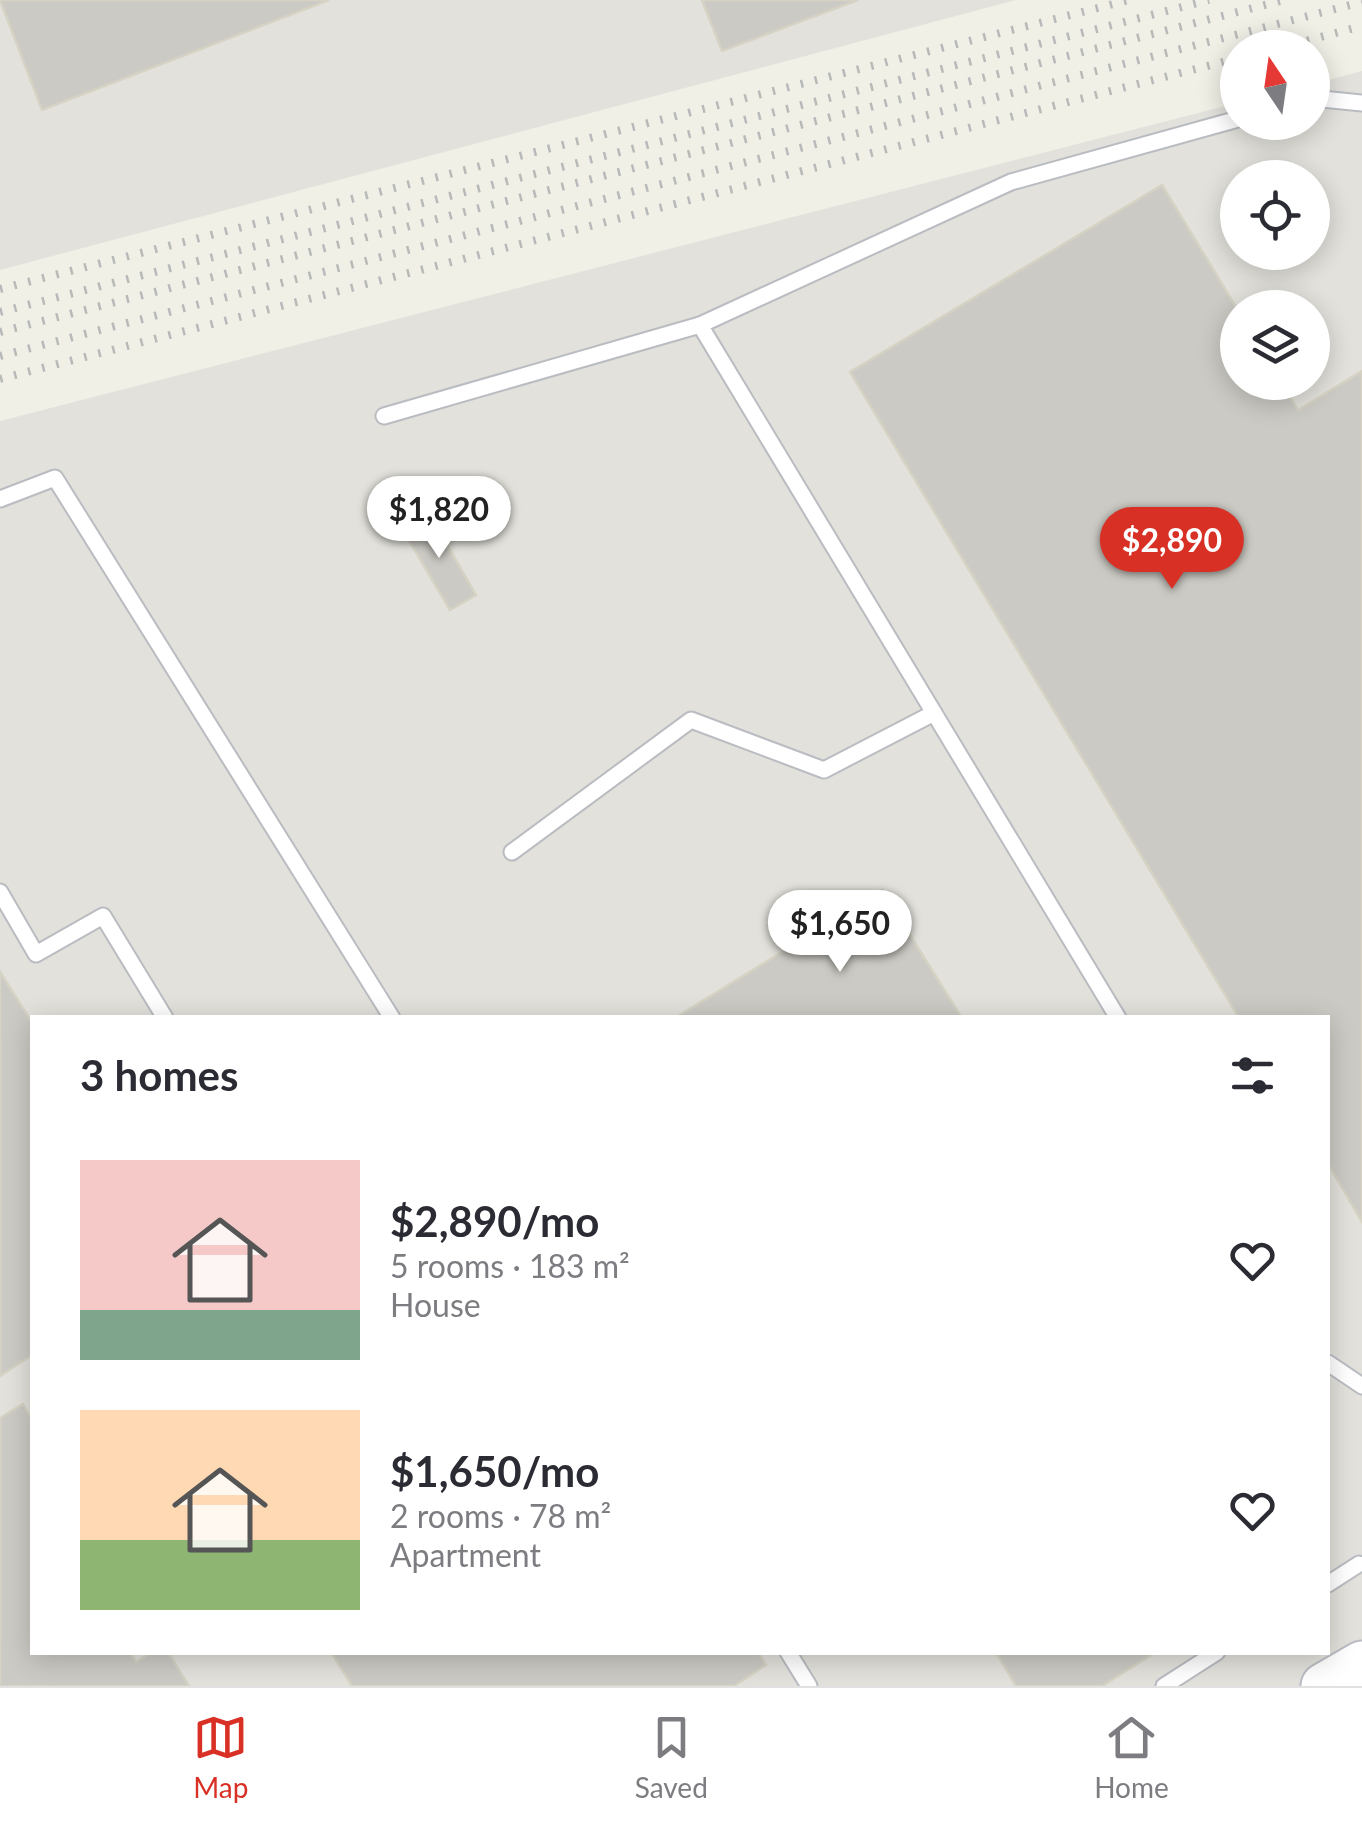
<!DOCTYPE html>
<meta charset="utf-8">
<style>
body{margin:0;font-family:Lato,sans-serif;background:#f2f2f3;color:#2b2b33;height:100vh;display:flex;flex-direction:column;font-size:38px;white-space:nowrap}
*{box-sizing:border-box;margin:0}
p{font-size:32px;color:#7c7c81}
.icon{flex:none;width:55px;height:55px;fill:none;stroke:currentColor;stroke-width:2;stroke-linecap:round;stroke-linejoin:round}
.map{position:relative;flex:1;overflow:hidden}
.sheet{position:absolute;left:30px;top:1015px;width:1300px;height:640px;display:flex;flex-direction:column;background:#fff;border-radius:0px;box-shadow:0 5px 25px #0003}
.sheet>*{flex:none}
.needle{width:65px;rotate:347deg}
.controls{position:absolute;left:1220px;top:30px;display:grid;gap:20px}
.controls a{display:grid;place-items:center;width:110px;height:110px;border-radius:50%;background:#fff;box-shadow:0 5px 25px #0003;font-size:50px}
.price{position:absolute;translate:-50% -85px;padding:0 22px;border-radius:35px;background:#fff;color:#222;font-size:32px;line-height:65px;filter:drop-shadow(0 2px 5px #0008)}
.price::after{content:'';position:absolute;left:50%;top:60px;width:30px;height:22px;margin-left:-15px;background:inherit;clip-path:polygon(0 0,100% 0,50% 100%)}
.price.selected{background:#d93025;color:#fff}
ul{padding:0;list-style:none}
li{display:flex;align-items:center;gap:30px;height:250px;padding:0 50px}
li span{display:grid;place-items:center;flex:none;width:280px;height:200px;border-radius:0px;color:#555}
li>.icon{margin-inline-start:auto}
span .icon{width:120px;height:120px;fill:#fffc;stroke-width:1}
li b{font-size:42px}
h2{display:flex;justify-content:space-between;align-items:center;height:120px;padding:0 50px;font-size:42px}
.tab-bar{display:flex;justify-content:space-around;align-items:center;height:140px;border-top:2px solid #e1e1e2;background:#fff;font-size:28px;color:#7c7c81}
.tab-bar a{display:grid;justify-items:center;gap:5px}
.tab-bar .selected{color:#d93025}
.map>svg:first-child{display:block}
.industrial{fill:#e2e1db;fill-rule:evenodd}
.building{fill:#cccac4;stroke:#d6d3c5;stroke-width:2.5}
.lines{fill:none;stroke-linecap:round;stroke-linejoin:round}
.service-casing{stroke:#b9bcc1;stroke-width:19}
.secondary-casing{stroke:#babdc3;stroke-width:49}
.service{stroke:#fff;stroke-width:15}
.secondary{stroke:#fff;stroke-width:45}
.rail{stroke:#b8b9b9;stroke-width:8;stroke-dasharray:2.5 12;stroke-linecap:butt}
</style>
<div class="map">
<svg width="1362" height="1686" viewBox="0 0 1362 1686">
<rect width="100%" height="100%" fill="#f1f0e7"/>
<g class="industrial">
<polygon points="0,0 1016,0 0,270"/>
<path d="M1362,71V1686H0V421L1237,103L1238,122H1312L1313,84ZM1238,178H1312V252H1238ZM1238,308H1312V382H1238ZM32,1018H1328V1652H32Z"/>
</g>
<g class="building">
<polygon points="0,0 329,0 42,110"/>
<polygon points="702,0 858,0 722,51"/>
<polygon points="1162,185 1238,310 1238,382 1281,382 1298,410 1362,371 1362,1222 1328,1164 1328,1018 1239,1018 850,372"/>
<polygon points="428,512 476,595 450,610 401,527"/>
<polygon points="882,890 962,1018 675,1018"/>
<polygon points="0,972 32,1022 32,1355 0,1376"/>
<polygon points="23,1404 32,1420 32,1652 130,1652 136,1662 152,1652 168,1652 189,1686 0,1686 0,1418"/>
<polygon points="331,1652 758,1652 766,1665 734,1686 352,1686"/>
<polygon points="996,1652 1156,1652 1102,1686 1016,1686"/>
</g>
<g class="lines">
<defs>
<g id="service">
<polyline points="1312,98 1362,103"/>
<polyline points="384,416 700,325"/>
<polyline points="0,499 55,478 392,1018"/>
<polyline points="512,852 691,720 824,770 934,713"/>
<polyline points="0,892 36,954 103,916 165,1018"/>
<polyline points="1118,1018 700,325 1011,182 1238,119"/>
<polyline points="1328,1363 1362,1386"/>
<polyline points="1328,1584 1359,1564"/>
<polyline points="788,1652 809,1686"/>
<polyline points="1164,1686 1217,1652"/>
</g>
<polyline id="secondary" points="1324,1686 1362,1664"/>
</defs>
<use href="#service" class="service-casing"/>
<use href="#secondary" class="secondary-casing"/>
<use href="#service" class="service"/>
<use href="#secondary" class="secondary"/>
<g class="rail">
<polyline points="1279,48 1362,26"/>
<polyline points="0,289 1129,0"/>
<polyline points="0,312 1209,0"/>
<polyline points="0,332 1284,0"/>
<polyline points="0,356 1362,2"/>
<polyline points="0,379 1238,58"/>
</g>
</g>
</svg>
<div class="controls">
<a><svg class="needle" viewBox="-14 -14 28 28"><path d="M0-13l5 13h-10z" fill="#e53935"/><path d="M0 13l5-13h-10z" fill="#7c7c81"/></svg></a>
<a><svg class="icon" aria-label="locate" viewBox="0 0 24 24"><circle cx="12" cy="12" r="6"/><path d="M12 2v4M12 18v4M2 12h4M18 12h4"/></svg></a>
<a><svg class="icon" aria-label="layers" viewBox="0 0 24 24"><path d="M12 4l9 5-9 5-9-5zM3 14l9 5 9-5"/></svg></a>
</div>
<b class="price" style="left:439px;top:561px">$1,820</b>
<b class="price selected" style="left:1172px;top:592px">$2,890</b>
<b class="price" style="left:840px;top:975px">$1,650</b>
<section class="sheet">
<h2>3 homes<svg class="icon" aria-label="filters" viewBox="0 0 24 24"><path d="M4 7h16M4 17h16"/><circle cx="9" cy="7" r="2"/><circle cx="15" cy="17" r="2"/></svg></h2>
<ul>
<li><span style="background:linear-gradient(#f6c9c9 75%,#7fa58c 0)"><svg class="icon" aria-label="home" viewBox="0 0 24 24"><path d="M3 11l9-7 9 7M6 9v11h12V9"/></svg></span><div><b>$2,890/mo</b><p>5 rooms · 183 m²</p><p>House</p></div><svg class="icon" aria-label="heart" viewBox="0 0 24 24"><path d="M12 20l-8-8c-3-5 5-10 8-4 3-6 11-1 8 4z"/></svg></li>
<li><span style="background:linear-gradient(#ffd9b3 65%,#8fb573 0)"><svg class="icon" aria-label="home" viewBox="0 0 24 24"><path d="M3 11l9-7 9 7M6 9v11h12V9"/></svg></span><div><b>$1,650/mo</b><p>2 rooms · 78 m²</p><p>Apartment</p></div><svg class="icon" aria-label="heart" viewBox="0 0 24 24"><path d="M12 20l-8-8c-3-5 5-10 8-4 3-6 11-1 8 4z"/></svg></li>
</ul>
</section>
</div>
<nav class="tab-bar">
<a class="selected"><svg class="icon" aria-label="map" viewBox="0 0 24 24"><path d="M3 6l6-2 6 2 6-2v14l-6 2-6-2-6 2zM9 4v14M15 6v14"/></svg>Map</a>
<a><svg class="icon" aria-label="saved" viewBox="0 0 24 24"><path d="M7 4h10v16l-5-4-5 4z"/></svg>Saved</a>
<a><svg class="icon" aria-label="home" viewBox="0 0 24 24"><path d="M3 11l9-7 9 7M6 9v11h12V9"/></svg>Home</a>
</nav>
